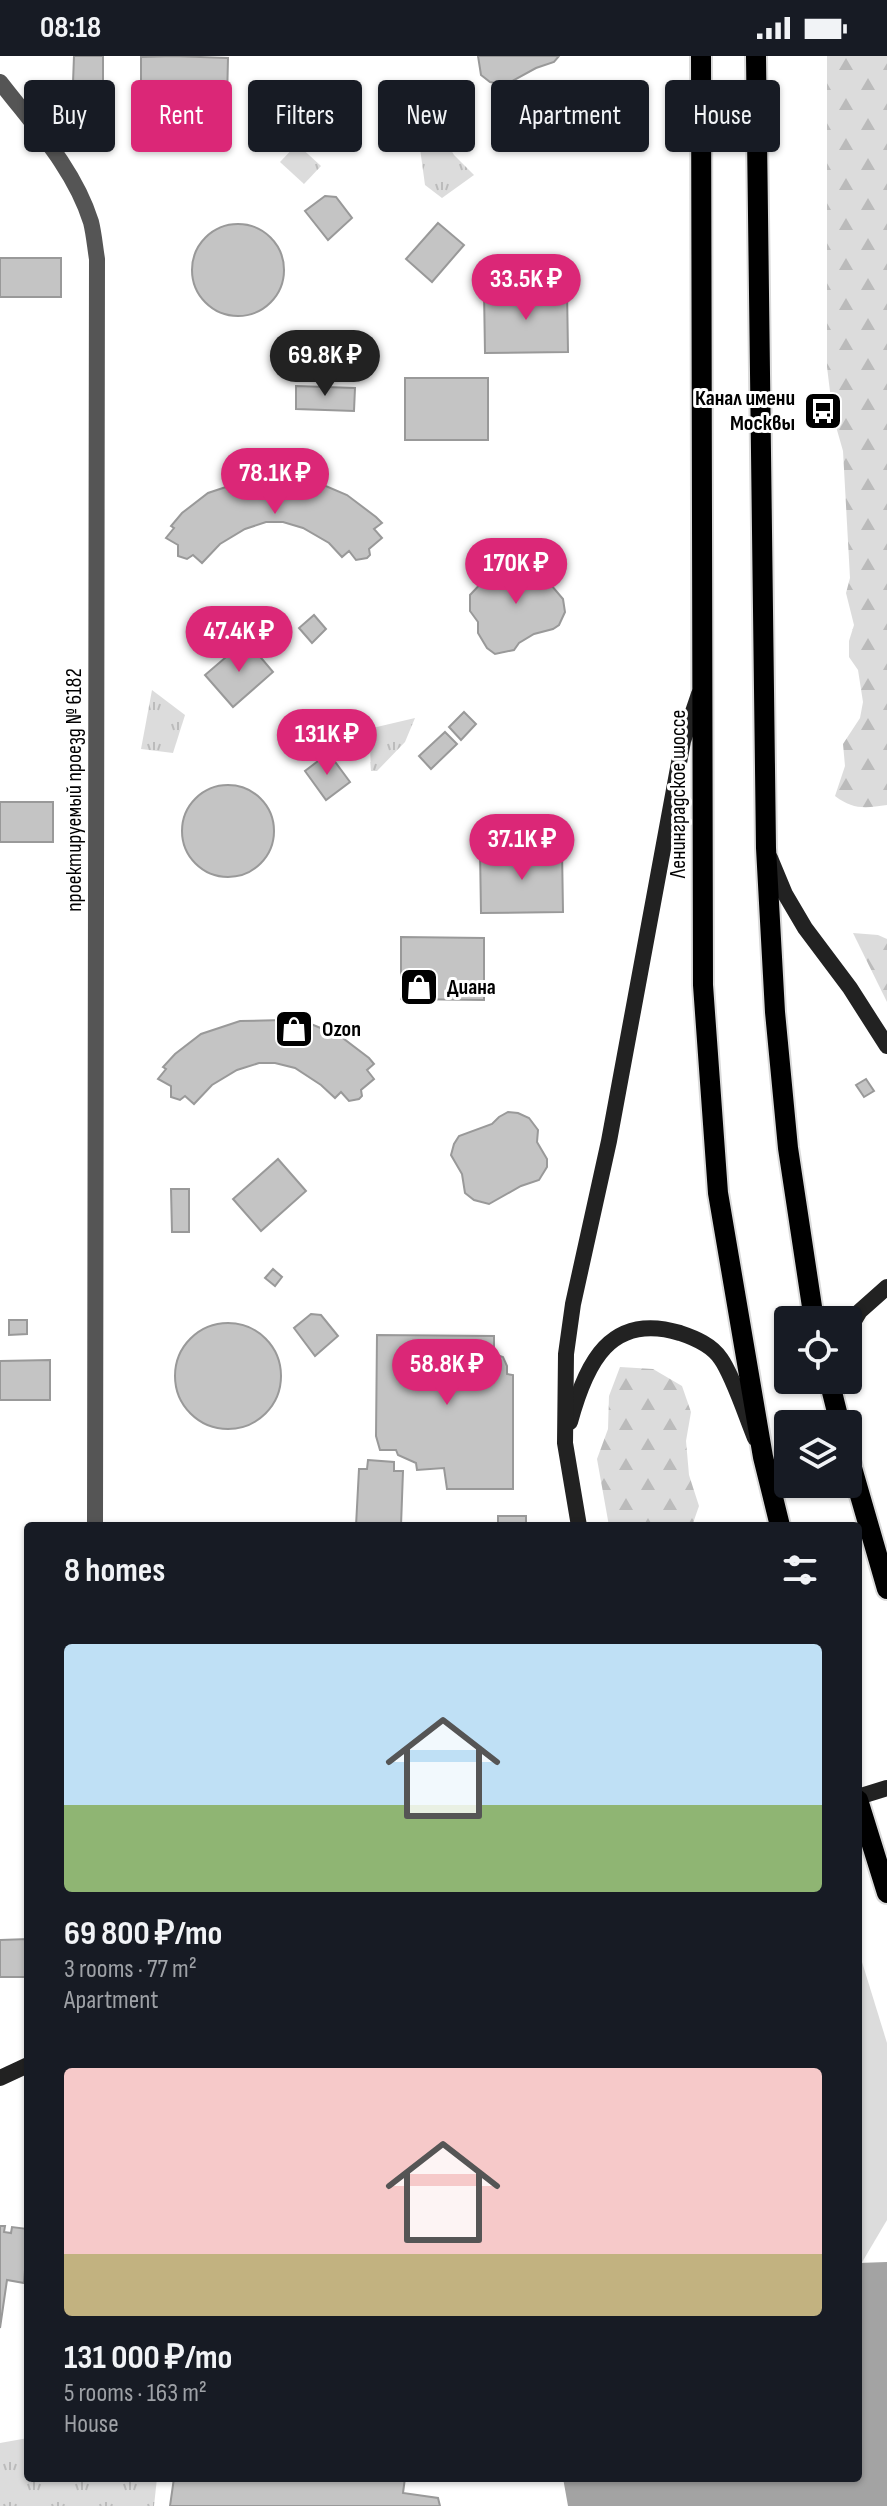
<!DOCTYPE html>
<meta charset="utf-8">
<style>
body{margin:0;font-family:"Sofia Sans Condensed",sans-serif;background:#20242c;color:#f1f3f6;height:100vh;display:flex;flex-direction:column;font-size:30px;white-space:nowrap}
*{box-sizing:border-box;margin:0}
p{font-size:26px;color:#9ea1a6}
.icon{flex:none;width:44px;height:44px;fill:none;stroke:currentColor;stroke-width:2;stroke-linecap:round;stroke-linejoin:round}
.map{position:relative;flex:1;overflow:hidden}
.details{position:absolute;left:24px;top:1466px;width:838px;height:960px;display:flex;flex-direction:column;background:#171b24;border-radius:8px;box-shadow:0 2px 6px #0004}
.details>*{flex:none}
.guide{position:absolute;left:24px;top:24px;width:840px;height:72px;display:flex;gap:16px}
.fabs{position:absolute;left:774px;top:1250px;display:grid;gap:16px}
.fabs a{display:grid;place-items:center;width:88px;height:88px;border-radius:8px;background:#171b24;box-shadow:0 2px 6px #0004;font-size:40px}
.price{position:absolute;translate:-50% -68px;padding:0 18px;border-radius:28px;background:#db2777;color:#fff;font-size:26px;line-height:52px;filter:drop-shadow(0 2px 4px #0008)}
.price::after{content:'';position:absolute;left:50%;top:48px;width:24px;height:18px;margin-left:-12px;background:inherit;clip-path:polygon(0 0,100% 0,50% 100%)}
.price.selected{background:#222;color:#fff}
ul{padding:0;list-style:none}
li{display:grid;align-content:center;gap:16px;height:424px;padding:0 40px}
li span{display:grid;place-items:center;height:248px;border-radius:8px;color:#555}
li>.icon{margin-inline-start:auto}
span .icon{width:144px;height:144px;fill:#fffc;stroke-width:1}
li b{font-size:34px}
h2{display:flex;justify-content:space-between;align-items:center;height:96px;padding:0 40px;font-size:34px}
.pill{padding:0 28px;border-radius:8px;background:#171b24;box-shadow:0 2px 6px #0004;font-size:28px;line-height:72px}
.pill.selected{background:#db2777;color:#fff}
.status{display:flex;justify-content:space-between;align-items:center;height:56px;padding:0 40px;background:#171b24;direction:ltr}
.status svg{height:22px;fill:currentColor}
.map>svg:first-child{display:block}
.grass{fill:#dcdcdc}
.forest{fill:url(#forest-firs)}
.park{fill:url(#park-tufts)}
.water{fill:#a3a3a3}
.building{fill:#c4c4c4;stroke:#999;stroke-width:2}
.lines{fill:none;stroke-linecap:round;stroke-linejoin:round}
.primary-casing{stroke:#dbdbdb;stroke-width:24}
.street{stroke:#555;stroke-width:16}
.secondary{stroke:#222;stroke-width:16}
.primary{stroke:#000;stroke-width:20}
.labels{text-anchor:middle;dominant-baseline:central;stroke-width:6;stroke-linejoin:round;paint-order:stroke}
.poi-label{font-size:22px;font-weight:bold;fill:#000;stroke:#fff;text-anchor:start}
.street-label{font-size:22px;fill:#000;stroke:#fff}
</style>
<div class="status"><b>08:18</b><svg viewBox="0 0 49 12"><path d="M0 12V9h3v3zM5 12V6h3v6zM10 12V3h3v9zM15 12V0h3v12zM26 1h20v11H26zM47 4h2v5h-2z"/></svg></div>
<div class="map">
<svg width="887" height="2450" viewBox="0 0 887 2450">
<defs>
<pattern id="forest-firs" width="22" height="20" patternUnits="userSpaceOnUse" patternTransform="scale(2)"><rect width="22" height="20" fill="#dcdcdc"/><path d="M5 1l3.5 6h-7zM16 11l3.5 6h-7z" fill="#bbb"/></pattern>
<pattern id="park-tufts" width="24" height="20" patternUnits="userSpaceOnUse" patternTransform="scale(2)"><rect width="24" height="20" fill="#dcdcdc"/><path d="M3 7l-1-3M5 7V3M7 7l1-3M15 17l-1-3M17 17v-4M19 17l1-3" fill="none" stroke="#bbb"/></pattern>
</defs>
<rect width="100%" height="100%" fill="#fff"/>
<polygon class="grass" points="858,1893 887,1987 887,2164 861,2208 858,2207"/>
<g class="forest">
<path d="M827,0H887V749C866,752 853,754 835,740L845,710L843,688L860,662L863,646L858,614L849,601V585L854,569L846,537L850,522L843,395L833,360L827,311Z"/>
<polygon points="853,877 878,879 887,883 887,946"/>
<polygon points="620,1311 653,1313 682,1330 691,1356 686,1385 689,1419 699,1450 692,1470 609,1470 597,1403 608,1373 609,1340"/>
</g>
<g class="park">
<polygon points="443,80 454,99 474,119 442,142 425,129 419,85"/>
<polygon points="297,88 321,110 304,128 280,106"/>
<polygon points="152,634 185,659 173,697 141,693"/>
<polygon points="415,662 405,686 377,715 371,715 370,690 364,674"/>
<polygon points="28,2382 28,2422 157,2422 154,2450 0,2450 0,2387"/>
</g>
<polygon class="water" points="887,2206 887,2450 568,2450 563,2422 858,2422 858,2207"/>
<g class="building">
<polygon points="74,0 103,0 103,28 73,27"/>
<polygon points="173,0 228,2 227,45 141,43 141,1"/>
<polygon points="478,0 559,0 554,6 536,12 505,29 490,26 481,19"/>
<polygon points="325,140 336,141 352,162 328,184 305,155"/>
<polygon points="438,167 464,189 432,226 406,203"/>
<circle cx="238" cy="214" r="46"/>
<rect x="0" y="202" width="61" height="39"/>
<polygon points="567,234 568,296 485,297 484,235"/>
<rect x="405" y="322" width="83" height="62"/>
<polygon points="296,330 355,332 354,355 296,353"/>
<polygon points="292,421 314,425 347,439 376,461 382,467 374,473 382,482 369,493 370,499 367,502 356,504 349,495 342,501 329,487 303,472 283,466 266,466 245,473 220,488 202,507 193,499 187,503 178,500 178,489 166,482 174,472 171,470 182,457 208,437 247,424 291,423"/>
<polygon points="530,502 544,507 552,517 551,529 563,543 565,556 559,569 553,573 534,578 519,587 514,594 495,598 487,592 478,577 478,566 470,555 470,539 484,524 511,514 518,505"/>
<polygon points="314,559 326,573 312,587 299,572"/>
<polygon points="246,584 273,616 233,651 205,619"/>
<polygon points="464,656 476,668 461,684 449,671"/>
<polygon points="445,676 457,688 431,713 419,700"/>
<polygon points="322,702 333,703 350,726 326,744 305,715"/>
<circle cx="228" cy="775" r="46"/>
<rect x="0" y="746" width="53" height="40"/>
<polygon points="562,794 563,856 481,857 480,795"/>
<polygon points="401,881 484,882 484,944 401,943"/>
<polygon points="285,962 306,966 340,980 369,1002 374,1008 367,1014 374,1023 361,1034 362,1040 359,1043 349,1045 341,1036 335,1042 321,1029 295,1012 275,1007 259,1007 237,1014 212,1029 194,1048 185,1040 180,1044 171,1041 171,1030 158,1023 166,1013 163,1011 175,998 201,978 240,965 284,964"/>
<polygon points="866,1023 874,1035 864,1041 856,1029"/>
<polygon points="508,1056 518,1057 529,1062 538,1074 537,1086 547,1103 547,1111 539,1124 521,1130 489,1148 474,1144 465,1137 462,1118 451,1099 454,1088 459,1080 492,1068 499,1061"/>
<polygon points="278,1103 306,1135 261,1175 233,1143"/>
<polygon points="171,1133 189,1133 189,1176 172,1176"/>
<polygon points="273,1213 282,1221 275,1230 265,1222"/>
<polygon points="311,1258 321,1259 338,1280 315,1300 294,1272"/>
<polygon points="9,1264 27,1264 27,1278 9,1279"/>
<circle cx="228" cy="1320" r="53"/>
<polygon points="377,1279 494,1280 494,1298 503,1301 507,1310 507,1318 513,1319 513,1433 447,1433 444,1412 417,1414 416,1407 398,1399 396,1394 380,1394 376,1380"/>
<polygon points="50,1304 50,1344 0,1344 0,1305"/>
<polygon points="368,1404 394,1406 394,1415 403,1415 401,1470 356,1470 359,1413 367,1413"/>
<rect x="498" y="1460" width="28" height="10"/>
<polygon points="28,1883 28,1921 0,1921 0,1884"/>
<polygon points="0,2170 5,2170 4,2176 11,2177 12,2171 28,2173 24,2227 7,2224 0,2272"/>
<polygon points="174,2422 405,2422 403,2437 438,2442 440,2450 170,2450"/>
</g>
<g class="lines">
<defs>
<g id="primary">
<polyline points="701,0 703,929 718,1137 763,1401 780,1470"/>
<polyline points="756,0 766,792 775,956 788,1092 814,1264"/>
<polyline points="829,1324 840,1368"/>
<polyline points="848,1398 887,1533"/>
<polyline points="858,1744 887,1837"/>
</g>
</defs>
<use href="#primary" class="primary-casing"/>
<path class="street" d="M0,26C34,70 74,112 91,166C94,178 95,191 97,203L95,1470"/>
<g class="secondary">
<polyline points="770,802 785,838 805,872 850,932 887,990"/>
<polyline points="848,1275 860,1255 887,1231"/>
<path d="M570,1366C586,1307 610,1256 680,1277C695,1282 712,1289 721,1303C733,1320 746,1360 755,1382"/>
<polyline points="579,1470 565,1387 566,1298 573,1248 609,1085 683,685 699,638"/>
<polyline points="858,1741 887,1732"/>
<polyline points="0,2022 28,2009"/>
</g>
<use href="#primary" class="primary"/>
</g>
<defs>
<symbol id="bus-square" viewBox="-11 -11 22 22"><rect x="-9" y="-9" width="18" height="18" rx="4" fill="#000" stroke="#fff"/><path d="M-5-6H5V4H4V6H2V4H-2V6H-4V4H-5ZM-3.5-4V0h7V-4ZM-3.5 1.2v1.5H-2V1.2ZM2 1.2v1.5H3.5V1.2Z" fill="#fff"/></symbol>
<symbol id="shop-square" viewBox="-11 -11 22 22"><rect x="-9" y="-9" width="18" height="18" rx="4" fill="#000" stroke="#fff"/><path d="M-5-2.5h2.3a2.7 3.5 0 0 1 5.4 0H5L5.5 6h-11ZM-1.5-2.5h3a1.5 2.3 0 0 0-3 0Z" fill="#fff"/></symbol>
</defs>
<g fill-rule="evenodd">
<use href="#bus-square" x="801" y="333" width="44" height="44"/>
<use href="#shop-square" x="397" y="909" width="44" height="44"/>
<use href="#shop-square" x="272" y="951" width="44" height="44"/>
</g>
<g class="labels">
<g class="poi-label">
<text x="795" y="342" text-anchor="end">Канал имени<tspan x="795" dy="25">Москвы</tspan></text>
<text x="447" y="931">Диана</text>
<text x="322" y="973">Ozon</text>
</g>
<g class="street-label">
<text transform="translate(74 734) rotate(-90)">проектируемый проезд № 6182</text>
<text transform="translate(678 738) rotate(-90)">Ленинградское шоссе</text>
</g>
</g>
</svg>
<div class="fabs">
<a><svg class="icon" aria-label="locate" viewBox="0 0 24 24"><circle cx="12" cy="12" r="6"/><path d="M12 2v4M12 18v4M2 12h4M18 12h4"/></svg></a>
<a><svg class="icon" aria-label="layers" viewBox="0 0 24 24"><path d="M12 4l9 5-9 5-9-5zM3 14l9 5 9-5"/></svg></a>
</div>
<b class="price" style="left:526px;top:266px">33.5K ₽</b>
<b class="price selected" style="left:325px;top:342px">69.8K ₽</b>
<b class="price" style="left:275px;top:460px">78.1K ₽</b>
<b class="price" style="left:516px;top:550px">170K ₽</b>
<b class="price" style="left:239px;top:618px">47.4K ₽</b>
<b class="price" style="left:327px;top:721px">131K ₽</b>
<b class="price" style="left:522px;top:826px">37.1K ₽</b>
<b class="price" style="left:447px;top:1351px">58.8K ₽</b>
<div class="guide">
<a class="pill">Buy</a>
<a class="pill selected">Rent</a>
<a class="pill">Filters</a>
<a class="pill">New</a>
<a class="pill">Apartment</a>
<a class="pill">House</a>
</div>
<section class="details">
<h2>8 homes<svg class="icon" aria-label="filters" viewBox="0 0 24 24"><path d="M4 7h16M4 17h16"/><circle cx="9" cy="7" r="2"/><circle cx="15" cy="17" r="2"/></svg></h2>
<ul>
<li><span style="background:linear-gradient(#bfe0f5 65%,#8fb573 0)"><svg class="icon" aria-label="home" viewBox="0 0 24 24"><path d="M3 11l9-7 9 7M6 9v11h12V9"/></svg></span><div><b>69 800 ₽/mo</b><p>3 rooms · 77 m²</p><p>Apartment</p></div></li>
<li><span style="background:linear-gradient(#f6c9c9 75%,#c2b280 0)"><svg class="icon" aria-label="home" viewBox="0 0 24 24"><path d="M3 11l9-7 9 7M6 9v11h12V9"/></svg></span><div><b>131 000 ₽/mo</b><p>5 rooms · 163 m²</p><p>House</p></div></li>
</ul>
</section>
</div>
